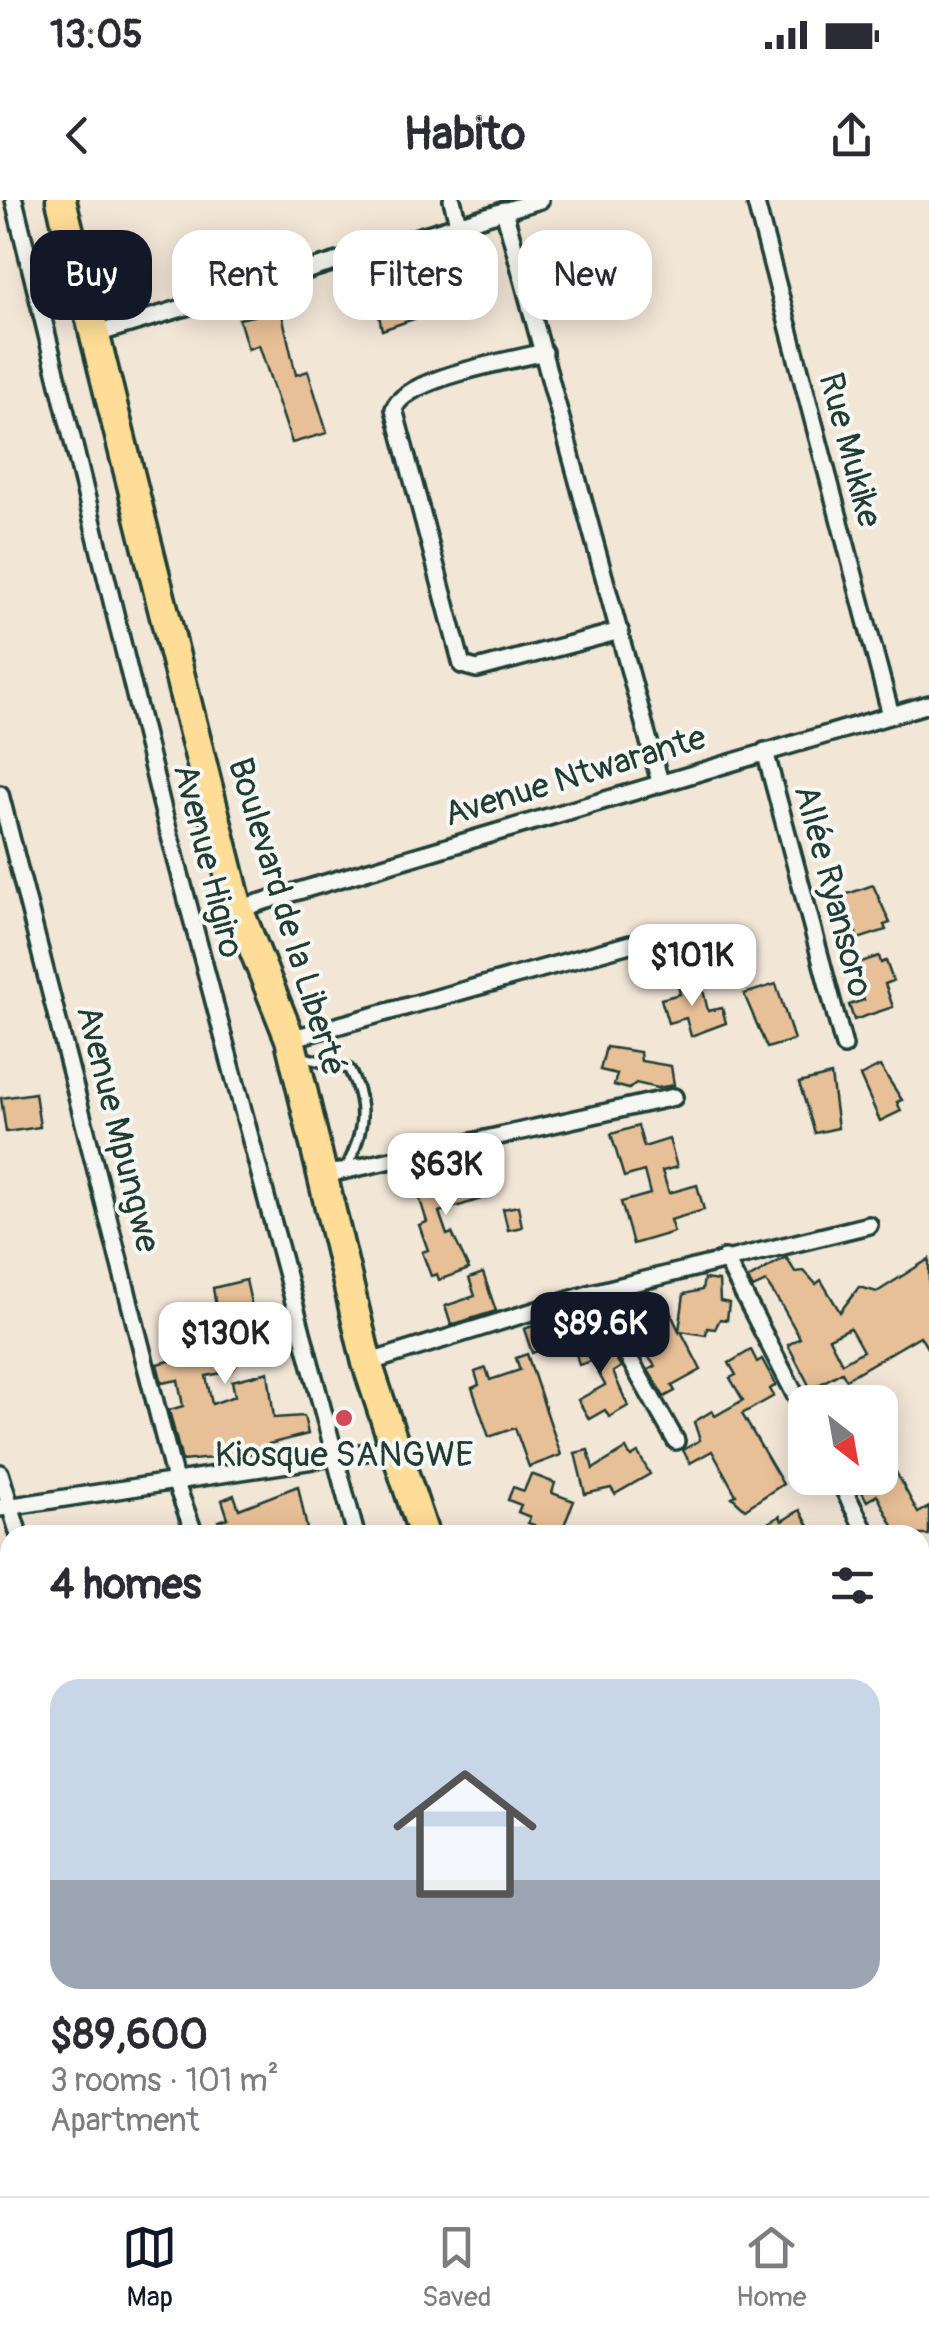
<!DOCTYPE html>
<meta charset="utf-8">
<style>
body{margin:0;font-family:Pangolin,sans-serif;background:#f7f7f7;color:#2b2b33;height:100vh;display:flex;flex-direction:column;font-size:38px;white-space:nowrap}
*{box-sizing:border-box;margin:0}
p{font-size:32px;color:#7c7c81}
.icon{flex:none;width:55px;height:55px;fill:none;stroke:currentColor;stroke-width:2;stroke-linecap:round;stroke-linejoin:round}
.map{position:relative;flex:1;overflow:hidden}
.drawer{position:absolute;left:0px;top:1325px;width:930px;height:672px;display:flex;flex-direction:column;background:#fff;border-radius:30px 30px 0 0;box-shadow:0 5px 25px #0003}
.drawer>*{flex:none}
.guide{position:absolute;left:30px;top:30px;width:870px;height:90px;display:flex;gap:20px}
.needle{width:65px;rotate:149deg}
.controls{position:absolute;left:788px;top:1185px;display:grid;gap:20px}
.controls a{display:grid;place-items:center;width:110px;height:110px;border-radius:20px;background:#fff;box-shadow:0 5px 25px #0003;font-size:50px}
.price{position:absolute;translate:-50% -85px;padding:0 22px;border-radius:20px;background:#fff;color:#222;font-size:32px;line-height:65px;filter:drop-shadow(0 2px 5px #0008)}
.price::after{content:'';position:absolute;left:50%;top:60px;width:30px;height:22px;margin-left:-15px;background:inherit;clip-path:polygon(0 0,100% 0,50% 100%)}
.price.active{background:#111827;color:#fff}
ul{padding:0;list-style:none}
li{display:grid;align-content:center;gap:20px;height:530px;padding:0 50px}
li span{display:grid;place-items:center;height:310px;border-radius:30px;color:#555}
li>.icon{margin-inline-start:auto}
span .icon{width:180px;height:180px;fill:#fffc;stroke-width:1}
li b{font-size:42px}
h2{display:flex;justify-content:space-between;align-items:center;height:120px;padding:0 50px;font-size:42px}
.chip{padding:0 35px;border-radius:30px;background:#fff;box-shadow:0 5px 25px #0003;font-size:35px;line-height:90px}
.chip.active{background:#111827;color:#fff}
.status{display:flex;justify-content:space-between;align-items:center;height:70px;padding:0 50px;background:#fff;direction:ltr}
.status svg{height:28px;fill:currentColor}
header{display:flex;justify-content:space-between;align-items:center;height:130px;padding:0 50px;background:#fff;font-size:45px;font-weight:800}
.dock{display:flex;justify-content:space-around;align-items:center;height:140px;border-top:2px solid #e1e1e2;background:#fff;font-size:28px;color:#7c7c81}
.dock a{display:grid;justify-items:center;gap:5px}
.dock .active{color:#111827}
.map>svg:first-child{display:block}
.building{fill:#e8c098;stroke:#1f3d34;stroke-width:2.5;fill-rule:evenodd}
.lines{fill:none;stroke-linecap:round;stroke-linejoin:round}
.service-casing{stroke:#1f3d34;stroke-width:15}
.minor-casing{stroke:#1f3d34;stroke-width:22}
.trunk-casing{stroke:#1f3d34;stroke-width:35}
.service{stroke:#f6f6f2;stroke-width:8}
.minor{stroke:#f6f6f2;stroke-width:15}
.trunk{stroke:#fedd96;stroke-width:28}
.poi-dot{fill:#d1495b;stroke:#f6f6f2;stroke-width:4}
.labels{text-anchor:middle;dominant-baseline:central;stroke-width:8;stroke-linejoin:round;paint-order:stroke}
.street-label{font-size:35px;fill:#1f3d34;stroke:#f6f6f2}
.poi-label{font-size:35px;fill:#1f3d34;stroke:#f6f6f2}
</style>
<div class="status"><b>13:05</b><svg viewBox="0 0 49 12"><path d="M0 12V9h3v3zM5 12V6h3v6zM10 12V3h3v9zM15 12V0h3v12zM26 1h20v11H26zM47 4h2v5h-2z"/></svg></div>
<header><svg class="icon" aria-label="back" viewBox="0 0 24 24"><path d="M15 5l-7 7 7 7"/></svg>Habito<svg class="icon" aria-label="share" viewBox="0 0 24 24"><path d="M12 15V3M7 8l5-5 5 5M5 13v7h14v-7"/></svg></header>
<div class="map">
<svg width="929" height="1996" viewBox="0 0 929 1996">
<rect width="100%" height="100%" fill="#f2e6d7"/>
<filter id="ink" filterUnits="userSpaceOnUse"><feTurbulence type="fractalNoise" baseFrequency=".01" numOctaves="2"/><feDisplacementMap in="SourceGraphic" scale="20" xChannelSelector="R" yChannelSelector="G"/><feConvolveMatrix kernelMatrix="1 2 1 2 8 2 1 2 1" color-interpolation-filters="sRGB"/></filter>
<g filter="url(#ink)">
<g class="building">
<polygon points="405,94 414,119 382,130 376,102"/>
<polygon points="281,110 296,175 308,171 327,233 292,243 259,145 248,149 239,119"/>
<polygon points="873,685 890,723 884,725 886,730 858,739 852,722 842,725 833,699"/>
<polygon points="879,756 881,763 886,761 893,781 885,784 893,807 854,820 849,805 864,800 852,765"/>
<polygon points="691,778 694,788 702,786 708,811 722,808 726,823 691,836 686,818 668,823 661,799 680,794 677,782"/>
<polygon points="776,784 794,840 767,848 744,794"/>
<polygon points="606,847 640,852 641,861 671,866 674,885 657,888 636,883 629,889 614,885 617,874 600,870"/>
<polygon points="880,866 902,900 897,902 901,911 880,921 860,876"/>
<polygon points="831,875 838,928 815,933 799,883"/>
<polygon points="35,893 40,927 6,932 1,898"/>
<polygon points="638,926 644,947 669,939 677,967 662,971 669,993 697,985 704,1010 670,1020 674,1032 633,1044 621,1002 650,994 644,971 624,977 611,934"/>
<polygon points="459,961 469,984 484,985 488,997 439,1012 447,1035 452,1033 469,1069 439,1080 437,1074 431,1076 422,1052 428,1050 419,1025 427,1022 417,990 436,983 432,968"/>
<polygon points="518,1006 522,1027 508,1030 503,1009"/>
<path d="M786,1057L795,1072L804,1071L816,1084L821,1080L840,1112L859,1087L877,1092L929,1059V1151L920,1136L846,1179L842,1172L811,1189L788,1145L800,1138L782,1106L766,1082L753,1088L748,1079ZM850,1128L863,1151L842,1163L829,1138Z"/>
<polygon points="483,1073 496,1111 451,1125 445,1106 475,1096 469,1078"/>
<polygon points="704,1079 719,1081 720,1101 729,1103 727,1120 720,1119 715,1129 707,1128 706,1135 681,1131 701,1170 672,1186 675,1191 664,1197 648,1170 655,1166 626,1125 644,1118 638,1104 655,1096 658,1104 665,1101 679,1131 684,1094 702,1090"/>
<polygon points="246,1080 261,1148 249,1150 232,1171 206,1176 212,1204 235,1196 232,1181 268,1172 274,1218 304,1216 308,1234 269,1244 270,1249 244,1255 182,1261 169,1210 183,1206 178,1180 162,1183 157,1164 174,1160 172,1152 186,1149 183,1138 196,1135 194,1123 218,1119 213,1088"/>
<polygon points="542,1123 544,1149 532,1153 524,1129"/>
<polygon points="594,1134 598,1148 607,1143 621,1167 613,1172 628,1206 609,1217 605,1210 589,1219 578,1200 605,1185 592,1161 579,1165 572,1138"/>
<polygon points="751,1150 757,1162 762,1159 776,1185 770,1189 774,1196 742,1214 783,1284 745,1309 732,1297 736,1295 712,1251 690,1263 683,1250 700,1240 694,1222 712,1211 715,1216 743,1200 730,1178 736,1175 729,1163"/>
<polygon points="527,1154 561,1255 529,1267 515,1228 489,1237 472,1188 479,1185 475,1172 486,1168 490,1180 520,1170 516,1158"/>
<polygon points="626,1249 631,1257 638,1253 650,1274 615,1294 611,1288 585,1294 575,1253 588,1250 593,1269"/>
<polygon points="889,1259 918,1313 929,1307 929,1335 878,1335 893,1326 877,1295 867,1301 854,1278 880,1278 880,1264"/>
<polygon points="531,1274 555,1283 552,1293 574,1301 560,1335 530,1335 534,1325 528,1323 530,1317 518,1312 521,1305 508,1300 513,1287 524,1291"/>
<polygon points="298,1286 307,1329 287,1335 224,1335 219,1321 228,1318 222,1300 234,1295 239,1309"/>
<polygon points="800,1310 814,1335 747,1335 780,1316 782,1321"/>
</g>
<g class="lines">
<defs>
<path id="service" d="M299,856L349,869C368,906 364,931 347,967"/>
<g id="minor">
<polyline points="14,0 163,610 356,1335"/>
<polyline points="452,0 458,23"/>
<polyline points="755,0 891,515"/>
<polyline points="504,10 660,582"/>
<polyline points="93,135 540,0"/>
<path d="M544,152C511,161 406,177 394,209L462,465L477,469L620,431"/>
<polyline points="765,551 844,846"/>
<polyline points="0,594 176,1284 195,1335"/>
<polyline points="238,709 929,504"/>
<polyline points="290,839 630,744"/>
<polyline points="320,976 674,897"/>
<polyline points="725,1058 805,1214"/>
<polyline points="592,1093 676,1241"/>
<polyline points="367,1163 592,1093 869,1025"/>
<polyline points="0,1273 19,1335"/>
<polyline points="838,1278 867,1335"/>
<polyline points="0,1308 392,1248"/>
<polyline points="920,1365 929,1362"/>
<polyline points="920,1433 929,1450"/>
<polyline points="0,1691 10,1688"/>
<polyline points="0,1890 10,1884"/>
<polyline points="157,1988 162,1996"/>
<polyline points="345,1988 350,1996"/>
<polyline points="532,1988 537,1996"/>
<polyline points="716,1988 721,1996"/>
</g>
<g id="trunk">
<polyline points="61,0 238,709 290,839 367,1163 424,1335"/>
<polyline points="777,1988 782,1996"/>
</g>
</defs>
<use href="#service" class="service-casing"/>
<use href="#minor" class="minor-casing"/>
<use href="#trunk" class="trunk-casing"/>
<use href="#service" class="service"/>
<use href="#minor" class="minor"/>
<use href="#trunk" class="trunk"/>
</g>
</g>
<circle class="poi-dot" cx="344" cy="1218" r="10"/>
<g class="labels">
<g class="street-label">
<text transform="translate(850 250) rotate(75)">Rue Mukike</text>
<text transform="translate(575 576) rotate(-17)">Avenue Ntwarante</text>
<text transform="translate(208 661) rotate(76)">Avenue Higiro</text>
<text transform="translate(833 691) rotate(75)">Allée Ryansoro</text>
<text transform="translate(287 717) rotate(73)">Boulevard de la Liberté</text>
<text transform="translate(118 929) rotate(76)">Avenue Mpungwe</text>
</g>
<g class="poi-label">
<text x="344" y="1255">Kiosque SANGWE</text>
</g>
</g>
</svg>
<div class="controls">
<a><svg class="needle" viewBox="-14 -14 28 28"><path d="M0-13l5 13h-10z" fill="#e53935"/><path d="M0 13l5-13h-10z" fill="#7c7c81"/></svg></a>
</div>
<b class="price" style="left:692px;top:809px">$101K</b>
<b class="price" style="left:446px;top:1018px">$63K</b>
<b class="price active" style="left:600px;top:1177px">$89.6K</b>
<b class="price" style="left:225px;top:1187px">$130K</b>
<div class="guide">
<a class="chip active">Buy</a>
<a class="chip">Rent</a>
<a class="chip">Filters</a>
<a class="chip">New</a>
</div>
<section class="drawer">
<h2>4 homes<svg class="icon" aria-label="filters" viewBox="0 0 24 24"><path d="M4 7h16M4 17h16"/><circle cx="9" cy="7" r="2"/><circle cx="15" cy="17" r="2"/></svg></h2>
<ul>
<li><span style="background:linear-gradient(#c9d6e8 65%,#9aa5b1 0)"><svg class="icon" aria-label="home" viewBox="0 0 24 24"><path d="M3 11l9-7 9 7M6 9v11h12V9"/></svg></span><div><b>$89,600</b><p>3 rooms · 101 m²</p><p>Apartment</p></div></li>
</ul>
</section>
</div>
<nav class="dock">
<a class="active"><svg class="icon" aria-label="map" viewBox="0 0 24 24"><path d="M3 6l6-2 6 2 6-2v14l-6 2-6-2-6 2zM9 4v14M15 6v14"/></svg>Map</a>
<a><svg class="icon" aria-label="saved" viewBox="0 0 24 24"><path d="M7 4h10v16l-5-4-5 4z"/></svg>Saved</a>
<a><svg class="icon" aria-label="home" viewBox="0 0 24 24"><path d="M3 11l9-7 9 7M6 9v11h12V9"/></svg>Home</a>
</nav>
